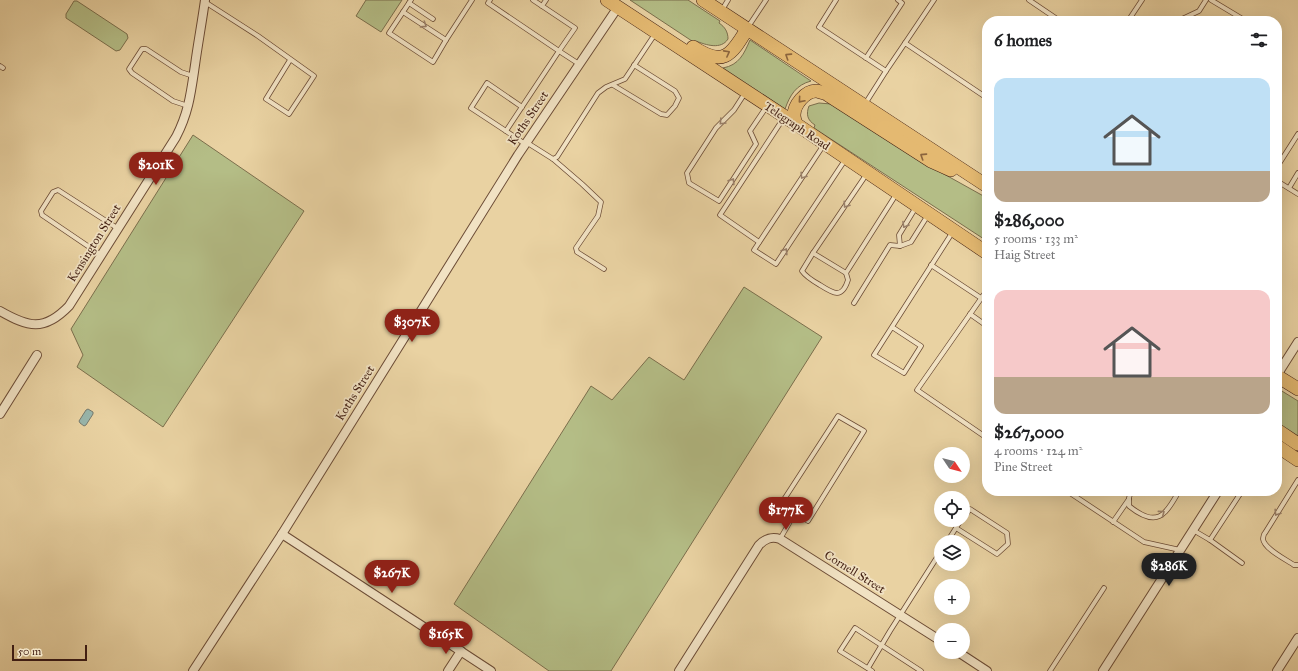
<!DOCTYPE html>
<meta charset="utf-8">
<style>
body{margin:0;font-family:"IM FELL Great Primer",serif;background:#f2f2f2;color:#202124;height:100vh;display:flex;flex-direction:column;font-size:15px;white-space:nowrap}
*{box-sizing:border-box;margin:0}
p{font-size:13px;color:#757577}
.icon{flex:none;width:22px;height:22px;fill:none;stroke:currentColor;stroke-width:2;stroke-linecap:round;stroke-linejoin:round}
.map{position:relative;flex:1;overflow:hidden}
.side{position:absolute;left:982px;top:16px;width:300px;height:480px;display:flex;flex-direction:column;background:#fff;border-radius:16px;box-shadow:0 4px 16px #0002}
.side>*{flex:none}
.needle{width:26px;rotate:125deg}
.fabs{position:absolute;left:934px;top:447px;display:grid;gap:8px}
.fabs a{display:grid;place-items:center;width:36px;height:36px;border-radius:50%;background:#fff;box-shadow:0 4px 16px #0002;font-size:20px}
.scale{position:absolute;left:12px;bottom:10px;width:75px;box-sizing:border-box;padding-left:4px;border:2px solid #421f12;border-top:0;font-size:11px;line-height:14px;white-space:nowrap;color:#421f12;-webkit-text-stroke:3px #f1e2c3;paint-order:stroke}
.price{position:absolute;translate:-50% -34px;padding:0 9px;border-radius:14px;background:#8f2418;color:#fff;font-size:13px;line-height:26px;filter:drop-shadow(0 1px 2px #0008)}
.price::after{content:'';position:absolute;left:50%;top:24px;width:12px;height:9px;margin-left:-6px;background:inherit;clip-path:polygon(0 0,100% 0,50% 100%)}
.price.selected{background:#222;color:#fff}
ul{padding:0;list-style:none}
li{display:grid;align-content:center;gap:8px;height:212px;padding:0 12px}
li span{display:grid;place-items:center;height:124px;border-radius:12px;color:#555}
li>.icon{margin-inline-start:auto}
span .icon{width:72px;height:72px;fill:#fffc;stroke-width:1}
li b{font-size:17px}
h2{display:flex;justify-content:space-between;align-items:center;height:48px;padding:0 12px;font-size:17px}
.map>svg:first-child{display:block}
.green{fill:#b4bd86;stroke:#7b6e4c}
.water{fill:#98b6ac;stroke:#767a6e}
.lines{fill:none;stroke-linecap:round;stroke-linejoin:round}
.lane-casing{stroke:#6c4c36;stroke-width:5.5}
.street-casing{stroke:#6c4c36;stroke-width:10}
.primary-casing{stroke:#421f12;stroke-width:14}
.lane{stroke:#f1e2c3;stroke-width:4}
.street{stroke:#f1e2c3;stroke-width:8}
.primary{stroke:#e4b971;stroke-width:13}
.oneway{stroke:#9a806a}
.oneway2{stroke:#8b643d}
.labels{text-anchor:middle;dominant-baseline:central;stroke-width:3.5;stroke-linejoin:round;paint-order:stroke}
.street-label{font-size:12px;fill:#421f12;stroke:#f1e2c3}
</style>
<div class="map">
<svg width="1298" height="671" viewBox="0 0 1298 671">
<rect width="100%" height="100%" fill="#e9d2a2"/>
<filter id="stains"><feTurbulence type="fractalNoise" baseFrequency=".005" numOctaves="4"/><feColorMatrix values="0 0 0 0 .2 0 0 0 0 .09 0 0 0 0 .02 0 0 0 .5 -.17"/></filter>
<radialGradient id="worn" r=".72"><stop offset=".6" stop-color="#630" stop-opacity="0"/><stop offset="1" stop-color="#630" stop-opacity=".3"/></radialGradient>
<g class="green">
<polygon points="366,0 402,0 381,32 356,16"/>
<path d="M630,0H688L720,21L719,23C725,27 728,32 728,39C721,50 706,45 696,41L695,43Z"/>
<polygon points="74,1 77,1 127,34 128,38 120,50 116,51 66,18 66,14"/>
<path d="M750,40L811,81C796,85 790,95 785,109L723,68C739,65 744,54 750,40Z"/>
<path d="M819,103L831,104L935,169L987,198V241L814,128L815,125C807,120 806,114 809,106Z"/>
<polygon points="193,135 304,211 163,427 77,367 83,355 71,329"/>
<polygon points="744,287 822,337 611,671 549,671 454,604 591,386 612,400 649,357 684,380"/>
<polygon points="1277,388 1298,401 1298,439 1277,425"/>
</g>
<polygon class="water" points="88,409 93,412 93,414 86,425 84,426 80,423 79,421 86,410"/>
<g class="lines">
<defs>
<g id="lane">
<polyline points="411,0 403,12 446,40 472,0"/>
<polyline points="490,0 488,3 559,51 506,131 525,144"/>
<polyline points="533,0 542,6"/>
<polyline points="546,0 542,6 575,28 559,51 579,64"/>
<polyline points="836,0 819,27 886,71 865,104"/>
<polyline points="1029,0 1060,21"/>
<polyline points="1211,0 1246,21"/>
<polyline points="205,2 258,36 314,76 289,114 266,99 290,60"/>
<polyline points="409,3 433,19"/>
<polyline points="722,10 728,0"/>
<polyline points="403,12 389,33 433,62 446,40"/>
<polyline points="1128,21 1142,0"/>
<polyline points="1180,21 1182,19 1199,11 1206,0"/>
<polyline points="748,27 766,0"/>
<polyline points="905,43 934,0"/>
<polyline points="866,58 902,3 898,0"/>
<polyline points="0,66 3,68"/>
<polyline points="886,71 905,43 987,98"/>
<polyline points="613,85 661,114 667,115 675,106 679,98 675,91 634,65"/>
<polyline points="745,93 734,110 716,128 687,173 689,183 719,201 756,144 750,131 767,106"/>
<polyline points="188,106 173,101 132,73 129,69 142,49 146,49 181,72 193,76"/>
<polyline points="506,131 471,108 487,83 522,107"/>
<polyline points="526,142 553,159 557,157 598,93 606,87 625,79 655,34"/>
<polyline points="823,146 754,250 776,264 845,160"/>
<polyline points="553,159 582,184 601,202 598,216 576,248 577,252 604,269"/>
<polyline points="1277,167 1298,134"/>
<polyline points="866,175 813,253 846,273 897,193"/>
<polyline points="1277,181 1298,194"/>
<polyline points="1289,188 1298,173"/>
<polyline points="759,242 720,215 783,119"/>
<polyline points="900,246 899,235 916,207"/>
<path d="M813,253L802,271C806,277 813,281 820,285C834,294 842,299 848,280L846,273"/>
<polyline points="101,255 42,215 41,211 53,192 58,190 117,228"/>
<polyline points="931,265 981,298"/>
<polyline points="987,290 917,390 987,438"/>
<polyline points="854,303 890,245 900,246 911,242 928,215"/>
<polyline points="970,314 987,326"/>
<polyline points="892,327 921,346 904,373 874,355 952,233"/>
<path d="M1298,480L1265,533C1264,533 1263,538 1263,539C1264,549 1287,560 1294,565H1298"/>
<polyline points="1067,491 1144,542 1180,550"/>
<path d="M1131,491L1129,498V506C1139,514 1154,524 1165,512C1171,506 1175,498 1179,491"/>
<polyline points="1113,522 1129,499"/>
<polyline points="956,528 997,554 1008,544 1007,533 970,509 963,518"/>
<polyline points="1193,530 1210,540 1242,491"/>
<polyline points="780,539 795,513 808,521 864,431 838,416 781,504 795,513"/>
<polyline points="1210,540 1242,563"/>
<polyline points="947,542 961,520"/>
<polyline points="868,668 890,631 941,551"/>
<polyline points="872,671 840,651 855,628 921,671"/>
<polyline points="1050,671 1104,588"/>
</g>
<g id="street">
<path d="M0,311C28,327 44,332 69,306L176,137C189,112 191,92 195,65C198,43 202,22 205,0"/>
<polyline points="1277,375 1298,342"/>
<polyline points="0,414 37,355"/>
<polyline points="282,534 491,671"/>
<polyline points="958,652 987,671"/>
<polyline points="193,671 282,534 518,155 618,7"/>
<polyline points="448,671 461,651"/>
<path d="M679,671L759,545C765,539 771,536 780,539L941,641"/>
<polyline points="1103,671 1218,491"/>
<polyline points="1277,671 1298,638"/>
</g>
<g id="primary">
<polyline points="607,0 796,124 987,253"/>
<polyline points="703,0 987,186"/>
<path d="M693,47C723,67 731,56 747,29"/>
<path d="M796,124C795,121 794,118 794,115C794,105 805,91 816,91C819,91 822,93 825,93L931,161L951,170"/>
<polyline points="1277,376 1298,389"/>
<polyline points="1277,430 1298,444"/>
<polyline points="1277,446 1298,460"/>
</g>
</defs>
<use href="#lane" class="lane-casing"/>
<use href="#street" class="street-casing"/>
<use href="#primary" class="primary-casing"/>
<use href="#lane" class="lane"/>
<use href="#street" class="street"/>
<use href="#primary" class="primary"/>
</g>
<defs><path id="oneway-chevron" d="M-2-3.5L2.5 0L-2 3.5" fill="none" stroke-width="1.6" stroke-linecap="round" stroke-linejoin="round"/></defs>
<g class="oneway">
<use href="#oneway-chevron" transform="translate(424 25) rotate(33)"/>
<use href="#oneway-chevron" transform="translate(722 122) rotate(134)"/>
<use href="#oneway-chevron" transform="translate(803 176) rotate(123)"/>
<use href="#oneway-chevron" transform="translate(732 181) rotate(-57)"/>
<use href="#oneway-chevron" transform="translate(846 205) rotate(124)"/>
<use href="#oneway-chevron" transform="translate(905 225) rotate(120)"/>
<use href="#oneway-chevron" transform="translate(785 251) rotate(-57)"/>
<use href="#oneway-chevron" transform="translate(1162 513) rotate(-37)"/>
<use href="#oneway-chevron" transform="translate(1277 513) rotate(123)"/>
</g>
<g class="oneway2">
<use href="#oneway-chevron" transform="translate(727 53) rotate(-28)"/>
<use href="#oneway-chevron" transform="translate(788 56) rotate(-147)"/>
<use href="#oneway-chevron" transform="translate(801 100) rotate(131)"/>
<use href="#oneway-chevron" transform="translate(923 156) rotate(-147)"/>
</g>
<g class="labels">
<g class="street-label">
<text transform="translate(528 118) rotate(-56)">Koths Street</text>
<text transform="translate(797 126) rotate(34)">Telegraph Road</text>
<text transform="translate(94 243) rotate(-58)">Kensington Street</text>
<text transform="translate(355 393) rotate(-58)">Koths Street</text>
<text transform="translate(855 572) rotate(32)">Cornell Street</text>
</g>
</g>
<rect width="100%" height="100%" filter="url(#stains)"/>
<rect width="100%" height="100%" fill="url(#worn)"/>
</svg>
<div class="fabs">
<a><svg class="needle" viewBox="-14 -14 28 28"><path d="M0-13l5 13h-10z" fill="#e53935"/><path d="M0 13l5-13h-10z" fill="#757577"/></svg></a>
<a><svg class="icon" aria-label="locate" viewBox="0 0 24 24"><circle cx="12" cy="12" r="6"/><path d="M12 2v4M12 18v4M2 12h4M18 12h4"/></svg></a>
<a><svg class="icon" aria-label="layers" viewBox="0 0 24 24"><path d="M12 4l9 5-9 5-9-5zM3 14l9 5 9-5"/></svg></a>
<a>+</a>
<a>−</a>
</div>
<div class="scale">50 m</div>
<b class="price" style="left:156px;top:186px">$201K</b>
<b class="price" style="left:412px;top:343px">$307K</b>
<b class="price" style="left:786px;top:531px">$177K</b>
<b class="price selected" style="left:1169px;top:587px">$286K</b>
<b class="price" style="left:392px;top:594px">$267K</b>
<b class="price" style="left:446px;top:655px">$165K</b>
<section class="side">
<h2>6 homes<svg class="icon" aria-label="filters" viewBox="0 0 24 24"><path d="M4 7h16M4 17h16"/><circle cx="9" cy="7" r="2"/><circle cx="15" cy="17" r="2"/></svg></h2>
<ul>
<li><span style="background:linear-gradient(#bfe0f5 75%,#b9a48a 0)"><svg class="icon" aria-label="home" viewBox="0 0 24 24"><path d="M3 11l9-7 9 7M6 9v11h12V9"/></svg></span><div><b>$286,000</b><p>5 rooms · 133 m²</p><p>Haig Street</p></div></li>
<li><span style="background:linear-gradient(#f6c9c9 70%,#b9a48a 0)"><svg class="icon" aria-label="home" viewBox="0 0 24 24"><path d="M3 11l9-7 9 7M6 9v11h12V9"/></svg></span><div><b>$267,000</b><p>4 rooms · 124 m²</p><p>Pine Street</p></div></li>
</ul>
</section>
</div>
